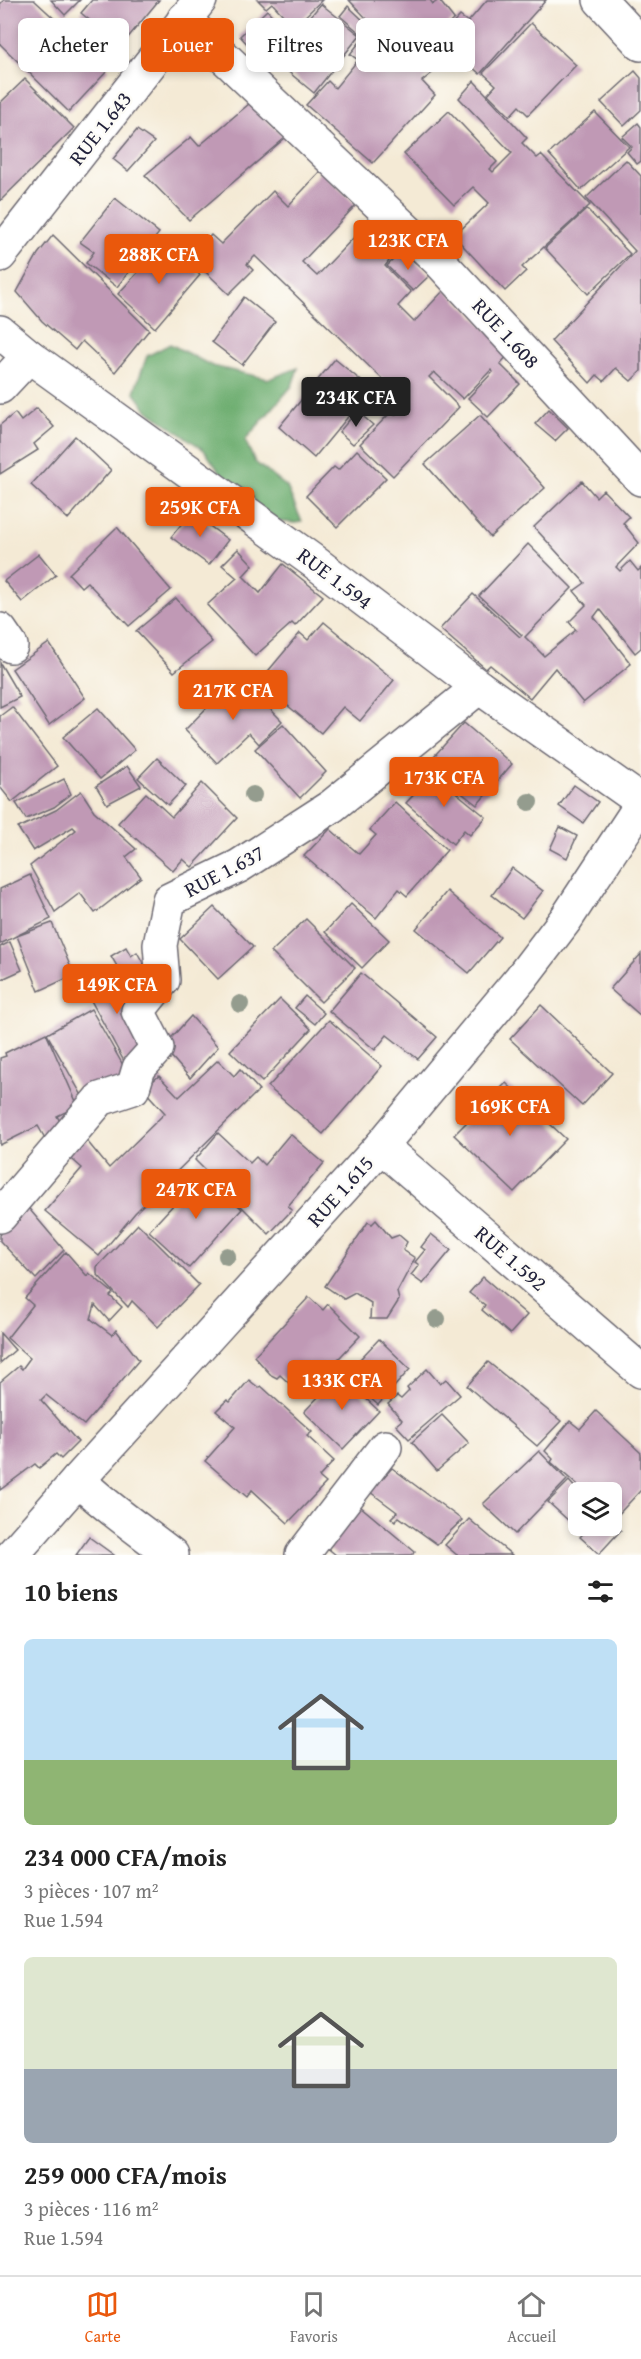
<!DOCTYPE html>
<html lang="fr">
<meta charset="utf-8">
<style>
body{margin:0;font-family:"Gentium Book Plus",serif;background:#f6f6f6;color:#222;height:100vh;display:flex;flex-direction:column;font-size:22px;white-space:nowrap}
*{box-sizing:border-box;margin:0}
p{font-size:20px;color:#767676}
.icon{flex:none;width:33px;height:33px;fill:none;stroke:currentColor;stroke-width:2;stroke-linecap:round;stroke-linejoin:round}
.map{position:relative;height:1555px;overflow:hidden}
.side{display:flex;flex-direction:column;background:#fff;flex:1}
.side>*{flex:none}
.banner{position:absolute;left:18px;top:18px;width:606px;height:54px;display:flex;gap:12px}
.fabs{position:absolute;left:568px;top:1482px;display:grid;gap:12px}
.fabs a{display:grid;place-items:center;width:54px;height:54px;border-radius:9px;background:#fff;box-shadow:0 3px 9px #0003;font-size:30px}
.price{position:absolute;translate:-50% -51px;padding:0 14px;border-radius:6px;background:#ea580c;color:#fff;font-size:20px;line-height:39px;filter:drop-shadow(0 2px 3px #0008)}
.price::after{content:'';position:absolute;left:50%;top:36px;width:18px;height:14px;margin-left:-9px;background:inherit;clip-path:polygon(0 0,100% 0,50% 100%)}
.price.current{background:#222;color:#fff}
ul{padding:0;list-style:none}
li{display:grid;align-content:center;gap:12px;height:318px;padding:0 24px}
li span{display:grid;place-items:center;height:186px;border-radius:9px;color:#555}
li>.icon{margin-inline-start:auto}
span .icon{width:108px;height:108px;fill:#fffc;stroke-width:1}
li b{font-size:26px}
h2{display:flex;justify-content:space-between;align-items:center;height:72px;padding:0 24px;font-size:26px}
.pill{padding:0 21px;border-radius:9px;background:#fff;box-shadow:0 3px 9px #0003;font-size:21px;line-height:54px}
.pill.current{background:#ea580c;color:#fff}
.tab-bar{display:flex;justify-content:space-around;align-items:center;height:84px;border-top:2px solid #e0e0e0;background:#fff;font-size:16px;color:#767676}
.tab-bar a{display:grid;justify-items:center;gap:3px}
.tab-bar .current{color:#ea580c}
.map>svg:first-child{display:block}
.forest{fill:#6eae71;stroke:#486856;stroke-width:1.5}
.building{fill:#c099b5}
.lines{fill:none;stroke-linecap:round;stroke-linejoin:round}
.minor-casing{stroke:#6c6871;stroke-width:36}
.minor{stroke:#fff;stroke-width:33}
.tree{fill:#949c8e}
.labels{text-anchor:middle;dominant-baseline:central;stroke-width:5;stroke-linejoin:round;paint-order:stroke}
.street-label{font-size:21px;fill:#22223b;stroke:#fdfcf7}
</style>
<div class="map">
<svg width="641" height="1555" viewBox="0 0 641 1555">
<rect width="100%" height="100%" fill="#fdfcf7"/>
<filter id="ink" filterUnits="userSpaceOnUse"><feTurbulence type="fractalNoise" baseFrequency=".0167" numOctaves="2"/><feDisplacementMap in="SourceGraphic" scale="12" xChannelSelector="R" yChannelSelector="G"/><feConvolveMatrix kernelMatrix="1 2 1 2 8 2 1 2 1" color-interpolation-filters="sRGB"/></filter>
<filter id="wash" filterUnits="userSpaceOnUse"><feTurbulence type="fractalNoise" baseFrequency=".008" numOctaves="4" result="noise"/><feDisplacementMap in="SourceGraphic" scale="24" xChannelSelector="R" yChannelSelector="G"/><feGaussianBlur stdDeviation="1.35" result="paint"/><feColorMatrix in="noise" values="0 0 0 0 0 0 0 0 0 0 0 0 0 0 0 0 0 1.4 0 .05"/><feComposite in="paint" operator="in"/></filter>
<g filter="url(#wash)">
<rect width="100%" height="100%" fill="#f4ead5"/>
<polygon class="forest" points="170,344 212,366 269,379 298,368 292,386 245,440 255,462 287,487 302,522 295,523 271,521 243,505 204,450 148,411 134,392 147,356"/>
<g id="blocks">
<g class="building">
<polygon points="4,0 34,0 109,69 69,112 0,44 0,4"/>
<polygon points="51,0 80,0 65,15"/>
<polygon points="92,0 159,0 121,46 81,13"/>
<polygon points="258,0 322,0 294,27 272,3 266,8"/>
<polygon points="349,0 430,0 433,4 439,0 454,19 437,35 454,56 422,81 435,95 373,163 306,105 328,81 335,88 358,60 350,54 370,30 367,28 361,34 340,16 348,6 365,22 367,19"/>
<polygon points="487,0 546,0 480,74 440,38 460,16 468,22"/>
<polygon points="321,4 360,35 314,93 274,60 268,67 240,36 267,10 293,37"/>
<polygon points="531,23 576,65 528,115 519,106 510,116 488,94 496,85 483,73"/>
<polygon points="635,71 641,78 641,110 624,126 601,102"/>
<polygon points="25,79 74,128 0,201 0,103"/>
<polygon points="474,81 527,138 522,143 537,158 541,155 590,205 522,267 526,271 505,291 454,236 489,203 473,187 454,205 404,154 449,111 497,162 490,169 493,172 512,153 459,98"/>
<polygon points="249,104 285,138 189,220 145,175 191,137 199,146"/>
<polygon points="595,112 629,147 581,190 549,154"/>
<polygon points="638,123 641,127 641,161 637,164 627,152 632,147 622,137"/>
<polygon points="137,130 154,142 128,171 113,159"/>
<polygon points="626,160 641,176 641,371 631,381 616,368 604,381 597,375 590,383 551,341 635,251 586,198"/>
<polygon points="321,171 356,205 302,262 317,276 359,232 389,261 385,266 411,292 398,306 414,322 445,289 511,352 500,364 520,384 488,417 468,398 493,372 491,370 463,399 434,372 429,377 459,407 393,476 360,444 391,412 395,415 407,403 255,256 247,264 253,270 229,294 190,257 211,235 221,244 273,191 288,206"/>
<polygon points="115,198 159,233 117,287 86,263 94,252 80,242"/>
<polygon points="587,209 630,254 588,294 545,248"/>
<polygon points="53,235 149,330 115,372 82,341 75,350 42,321 17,292 38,254"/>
<polygon points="165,243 200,275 155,328 118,294"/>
<polygon points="402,251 430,275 413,291 387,266"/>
<polygon points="244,297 275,322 242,365 212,342"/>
<polygon points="335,359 371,389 314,458 279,427"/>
<polygon points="37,408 54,427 34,444 38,450 0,474 0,425 15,413 21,421"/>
<polygon points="549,409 568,428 555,441 535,424"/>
<polygon points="357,411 373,425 353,444 339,432"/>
<polygon points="480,415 545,488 490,537 425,464"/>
<polygon points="75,436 111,470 68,519 31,485"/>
<polygon points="357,450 386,478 337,527 306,496 334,467 338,470"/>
<polygon points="582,481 596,497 603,490 629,517 623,523 639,543 616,567 620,571 630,561 638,571 641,568 641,648 635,653 600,609 594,617 631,664 583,703 555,668 530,698 490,665 486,669 440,629 473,594 520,637 522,635 479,596 528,544 572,588 525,637 544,656 576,630 569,622 586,605 574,591 585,583 534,527"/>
<polygon points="191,512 228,540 209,565 171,537"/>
<polygon points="117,527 171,590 129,626 87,582 81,587 69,574"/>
<polygon points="238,549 253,565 243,576 260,593 283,564 323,596 295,626 292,623 255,656 207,605 237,578 222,565"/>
<polygon points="39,554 56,575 22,602 4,581"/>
<polygon points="176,598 212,642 174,672 136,631"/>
<polygon points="324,622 394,680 360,721 343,707 321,733 259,682 300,633 308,640"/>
<polygon points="49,643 85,698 49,725 12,669"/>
<polygon points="0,663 20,697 0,707"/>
<polygon points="238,676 282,721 259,744 249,733 217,763 185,730"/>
<polygon points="12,707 57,766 12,802 0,787 0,716"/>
<polygon points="98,708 135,750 100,779 63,737"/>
<polygon points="464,723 512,764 477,805 426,765"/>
<polygon points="283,724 326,772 300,798 255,749"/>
<polygon points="157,758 186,786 168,805 138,778"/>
<polygon points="127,766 141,786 107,804 96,786"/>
<polygon points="426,768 486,817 470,835 464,830 453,844 406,803 422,786 416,781"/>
<polygon points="64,779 71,794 54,807 26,819 16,803"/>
<polygon points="202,783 237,818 192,867 183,859 173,871 118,823 146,793 172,817"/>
<polygon points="574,785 598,802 583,823 559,806"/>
<polygon points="81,791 94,811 136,849 126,857 141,877 95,913 80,893 55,912 30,866 76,830 73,827 33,851 18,828 56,810"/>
<polygon points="395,802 447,850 407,896 399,889 376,918 304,856 330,829 359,854 376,835 370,830"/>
<polygon points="560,827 577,836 567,858 550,849"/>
<polygon points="512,868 543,891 522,918 492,895"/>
<polygon points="30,875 51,919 0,944 0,889"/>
<polygon points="447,891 500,937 469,973 416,929"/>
<polygon points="351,904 389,940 362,968 325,932"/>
<polygon points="214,907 253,947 218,979 180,939"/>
<polygon points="306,919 355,968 321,1002 271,952"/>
<polygon points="52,923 74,975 39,991 17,936"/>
<polygon points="10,942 22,970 0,980 0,947"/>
<polygon points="126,947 131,956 137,952 148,972 128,985 111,956"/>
<polygon points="641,954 641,1016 610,989"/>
<polygon points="109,967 154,1047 125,1063 81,982"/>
<polygon points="361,973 437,1037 418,1059 387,1035 375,1050 329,1011"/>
<polygon points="305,996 324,1013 315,1024 295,1008"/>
<polygon points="280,999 311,1029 262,1082 230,1051"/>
<polygon points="541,1005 612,1073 582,1106 510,1039"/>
<polygon points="91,1009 132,1081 84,1099 47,1034"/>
<polygon points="191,1016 218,1047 190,1078 163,1047"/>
<polygon points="329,1020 382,1066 323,1134 268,1087"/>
<polygon points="46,1033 78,1106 57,1116 65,1130 50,1147 38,1126 0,1145 0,1058 6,1056 5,1053"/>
<polygon points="218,1060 234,1076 240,1069 259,1090 135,1213 99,1256 45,1211 82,1168 66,1154 82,1135 109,1168 165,1113 143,1089 159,1076 179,1097"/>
<polygon points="506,1083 566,1139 514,1192 454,1135"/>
<polygon points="218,1133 250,1163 256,1157 264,1165 290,1134 324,1163 288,1206 292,1210 269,1234 195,1160"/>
<polygon points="203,1173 242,1209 189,1268 149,1231"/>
<polygon points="25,1204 64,1250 36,1279 0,1241 0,1235"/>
<polygon points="376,1220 391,1238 399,1235 407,1242 403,1250 415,1258 397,1292 399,1300 387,1319 370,1319 371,1303 355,1293 344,1299 325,1286 368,1222 372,1224"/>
<polygon points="138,1224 199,1285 158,1327 132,1301 128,1307 97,1274 97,1267"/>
<polygon points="431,1234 451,1250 423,1284 411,1275 419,1265 415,1262 425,1250 421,1247"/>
<polygon points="66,1252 87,1276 89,1273 113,1293 110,1296 122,1307 109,1321 95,1305 91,1319 112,1335 116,1330 139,1360 84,1425 46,1395 41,1400 78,1442 61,1459 56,1454 39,1468 35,1464 0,1490 0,1382 19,1366 22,1369 30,1358 7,1338 33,1305 25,1298"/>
<polygon points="483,1277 527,1315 510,1334 482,1310 485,1305 469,1293"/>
<polygon points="309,1297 323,1310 328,1304 360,1336 303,1396 280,1375 277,1378 271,1375 254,1356"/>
<polygon points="0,1333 15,1350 0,1363"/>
<polygon points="379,1339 410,1369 378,1405 345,1375"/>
<polygon points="488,1362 561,1421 537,1446 467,1386"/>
<polygon points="427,1369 440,1384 446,1379 460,1395 409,1439 396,1425 402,1420 388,1404 397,1396 401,1399 409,1391 407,1388"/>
<polygon points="340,1374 379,1411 343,1449 304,1412"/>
<polygon points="249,1380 259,1388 261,1386 312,1432 307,1436 334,1461 319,1477 326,1483 288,1523 252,1490 247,1497 205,1461 235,1427 216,1411 227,1400 230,1402"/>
<polygon points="596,1411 641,1453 641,1490 614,1519 612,1518 612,1492 585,1492 551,1462 553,1459 545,1451 570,1421 580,1429"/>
<polygon points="442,1415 469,1443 437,1471 412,1442"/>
<polygon points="539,1451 567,1480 515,1534 483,1504"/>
<polygon points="392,1468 462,1520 437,1544 399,1517 395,1521 391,1518 397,1512 370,1492"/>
<polygon points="569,1481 579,1492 579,1514 570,1522 548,1502"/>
<polygon points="354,1501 415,1552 412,1555 336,1555 320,1542"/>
<polygon points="469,1519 496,1542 512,1555 457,1555 445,1545"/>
<polygon points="612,1522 621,1530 599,1554 580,1537 590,1526 612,1526"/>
<polygon points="89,1537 114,1555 76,1555"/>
</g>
</g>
</g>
<g filter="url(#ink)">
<use href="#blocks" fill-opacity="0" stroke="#6c6871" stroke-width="1.5"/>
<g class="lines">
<defs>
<g id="minor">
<polyline points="600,0 641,44"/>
<polyline points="184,19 439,261 641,479"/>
<polyline points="0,255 200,0"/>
<polyline points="0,332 29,356 313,561 479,687 641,801"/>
<polyline points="0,387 29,356"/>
<polyline points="0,630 11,646"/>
<polyline points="381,1146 641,1371"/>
<polyline points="0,1216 100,1099 133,1088 139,1068 157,1048 138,1011 163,980 160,945 169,900 239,866 332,806 479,687"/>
<path d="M78,1480C107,1508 140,1530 172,1555"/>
<polyline points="12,1555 78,1480 381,1146 521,978 566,919 641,805"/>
<polyline points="302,1555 385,1447"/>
</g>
</defs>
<use href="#minor" class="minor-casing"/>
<use href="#minor" class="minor"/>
</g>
<g class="tree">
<circle cx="195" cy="684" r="9"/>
<circle cx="253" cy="795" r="9"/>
<circle cx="529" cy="802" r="9"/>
<circle cx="240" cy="1004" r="9"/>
<circle cx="227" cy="1256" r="9"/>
<circle cx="437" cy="1319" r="9"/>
</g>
</g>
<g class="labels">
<g class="street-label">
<text transform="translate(100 128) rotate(-52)">RUE 1.643</text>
<text transform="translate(506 333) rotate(47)">RUE 1.608</text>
<text transform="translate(335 578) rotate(37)">RUE 1.594</text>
<text transform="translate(224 871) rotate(-28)">RUE 1.637</text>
<text transform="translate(340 1191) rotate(-48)">RUE 1.615</text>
<text transform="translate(511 1258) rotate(41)">RUE 1.592</text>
</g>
</g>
</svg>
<div class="fabs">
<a><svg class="icon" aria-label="layers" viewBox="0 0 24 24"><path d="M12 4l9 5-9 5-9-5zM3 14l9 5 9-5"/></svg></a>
</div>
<b class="price" style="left:408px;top:271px">123K CFA</b>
<b class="price" style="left:159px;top:285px">288K CFA</b>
<b class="price current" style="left:356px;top:428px">234K CFA</b>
<b class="price" style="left:200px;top:538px">259K CFA</b>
<b class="price" style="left:233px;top:721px">217K CFA</b>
<b class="price" style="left:444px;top:808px">173K CFA</b>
<b class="price" style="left:117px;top:1015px">149K CFA</b>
<b class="price" style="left:510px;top:1137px">169K CFA</b>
<b class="price" style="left:196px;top:1220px">247K CFA</b>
<b class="price" style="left:342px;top:1411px">133K CFA</b>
<div class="banner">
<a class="pill">Acheter</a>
<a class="pill current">Louer</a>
<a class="pill">Filtres</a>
<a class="pill">Nouveau</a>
</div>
</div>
<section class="side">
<h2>10 biens<svg class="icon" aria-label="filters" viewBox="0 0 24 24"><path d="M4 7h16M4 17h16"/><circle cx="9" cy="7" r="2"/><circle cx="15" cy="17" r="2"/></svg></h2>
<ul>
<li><span style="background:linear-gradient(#bfe0f5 65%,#8fb573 0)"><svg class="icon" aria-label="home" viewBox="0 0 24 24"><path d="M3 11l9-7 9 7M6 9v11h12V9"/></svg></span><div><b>234 000 CFA/mois</b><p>3 pièces · 107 m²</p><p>Rue 1.594</p></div></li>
<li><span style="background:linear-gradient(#dfe7d0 60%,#9aa5b1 0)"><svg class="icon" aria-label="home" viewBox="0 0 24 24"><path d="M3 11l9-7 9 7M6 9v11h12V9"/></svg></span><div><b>259 000 CFA/mois</b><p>3 pièces · 116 m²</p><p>Rue 1.594</p></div></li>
</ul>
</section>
<nav class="tab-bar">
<a class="current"><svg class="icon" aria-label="map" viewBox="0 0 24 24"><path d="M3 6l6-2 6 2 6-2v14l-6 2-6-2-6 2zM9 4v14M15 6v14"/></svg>Carte</a>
<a><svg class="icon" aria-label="saved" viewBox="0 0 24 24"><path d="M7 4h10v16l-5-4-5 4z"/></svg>Favoris</a>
<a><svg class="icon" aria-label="home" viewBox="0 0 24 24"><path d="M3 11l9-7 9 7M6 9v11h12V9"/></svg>Accueil</a>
</nav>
